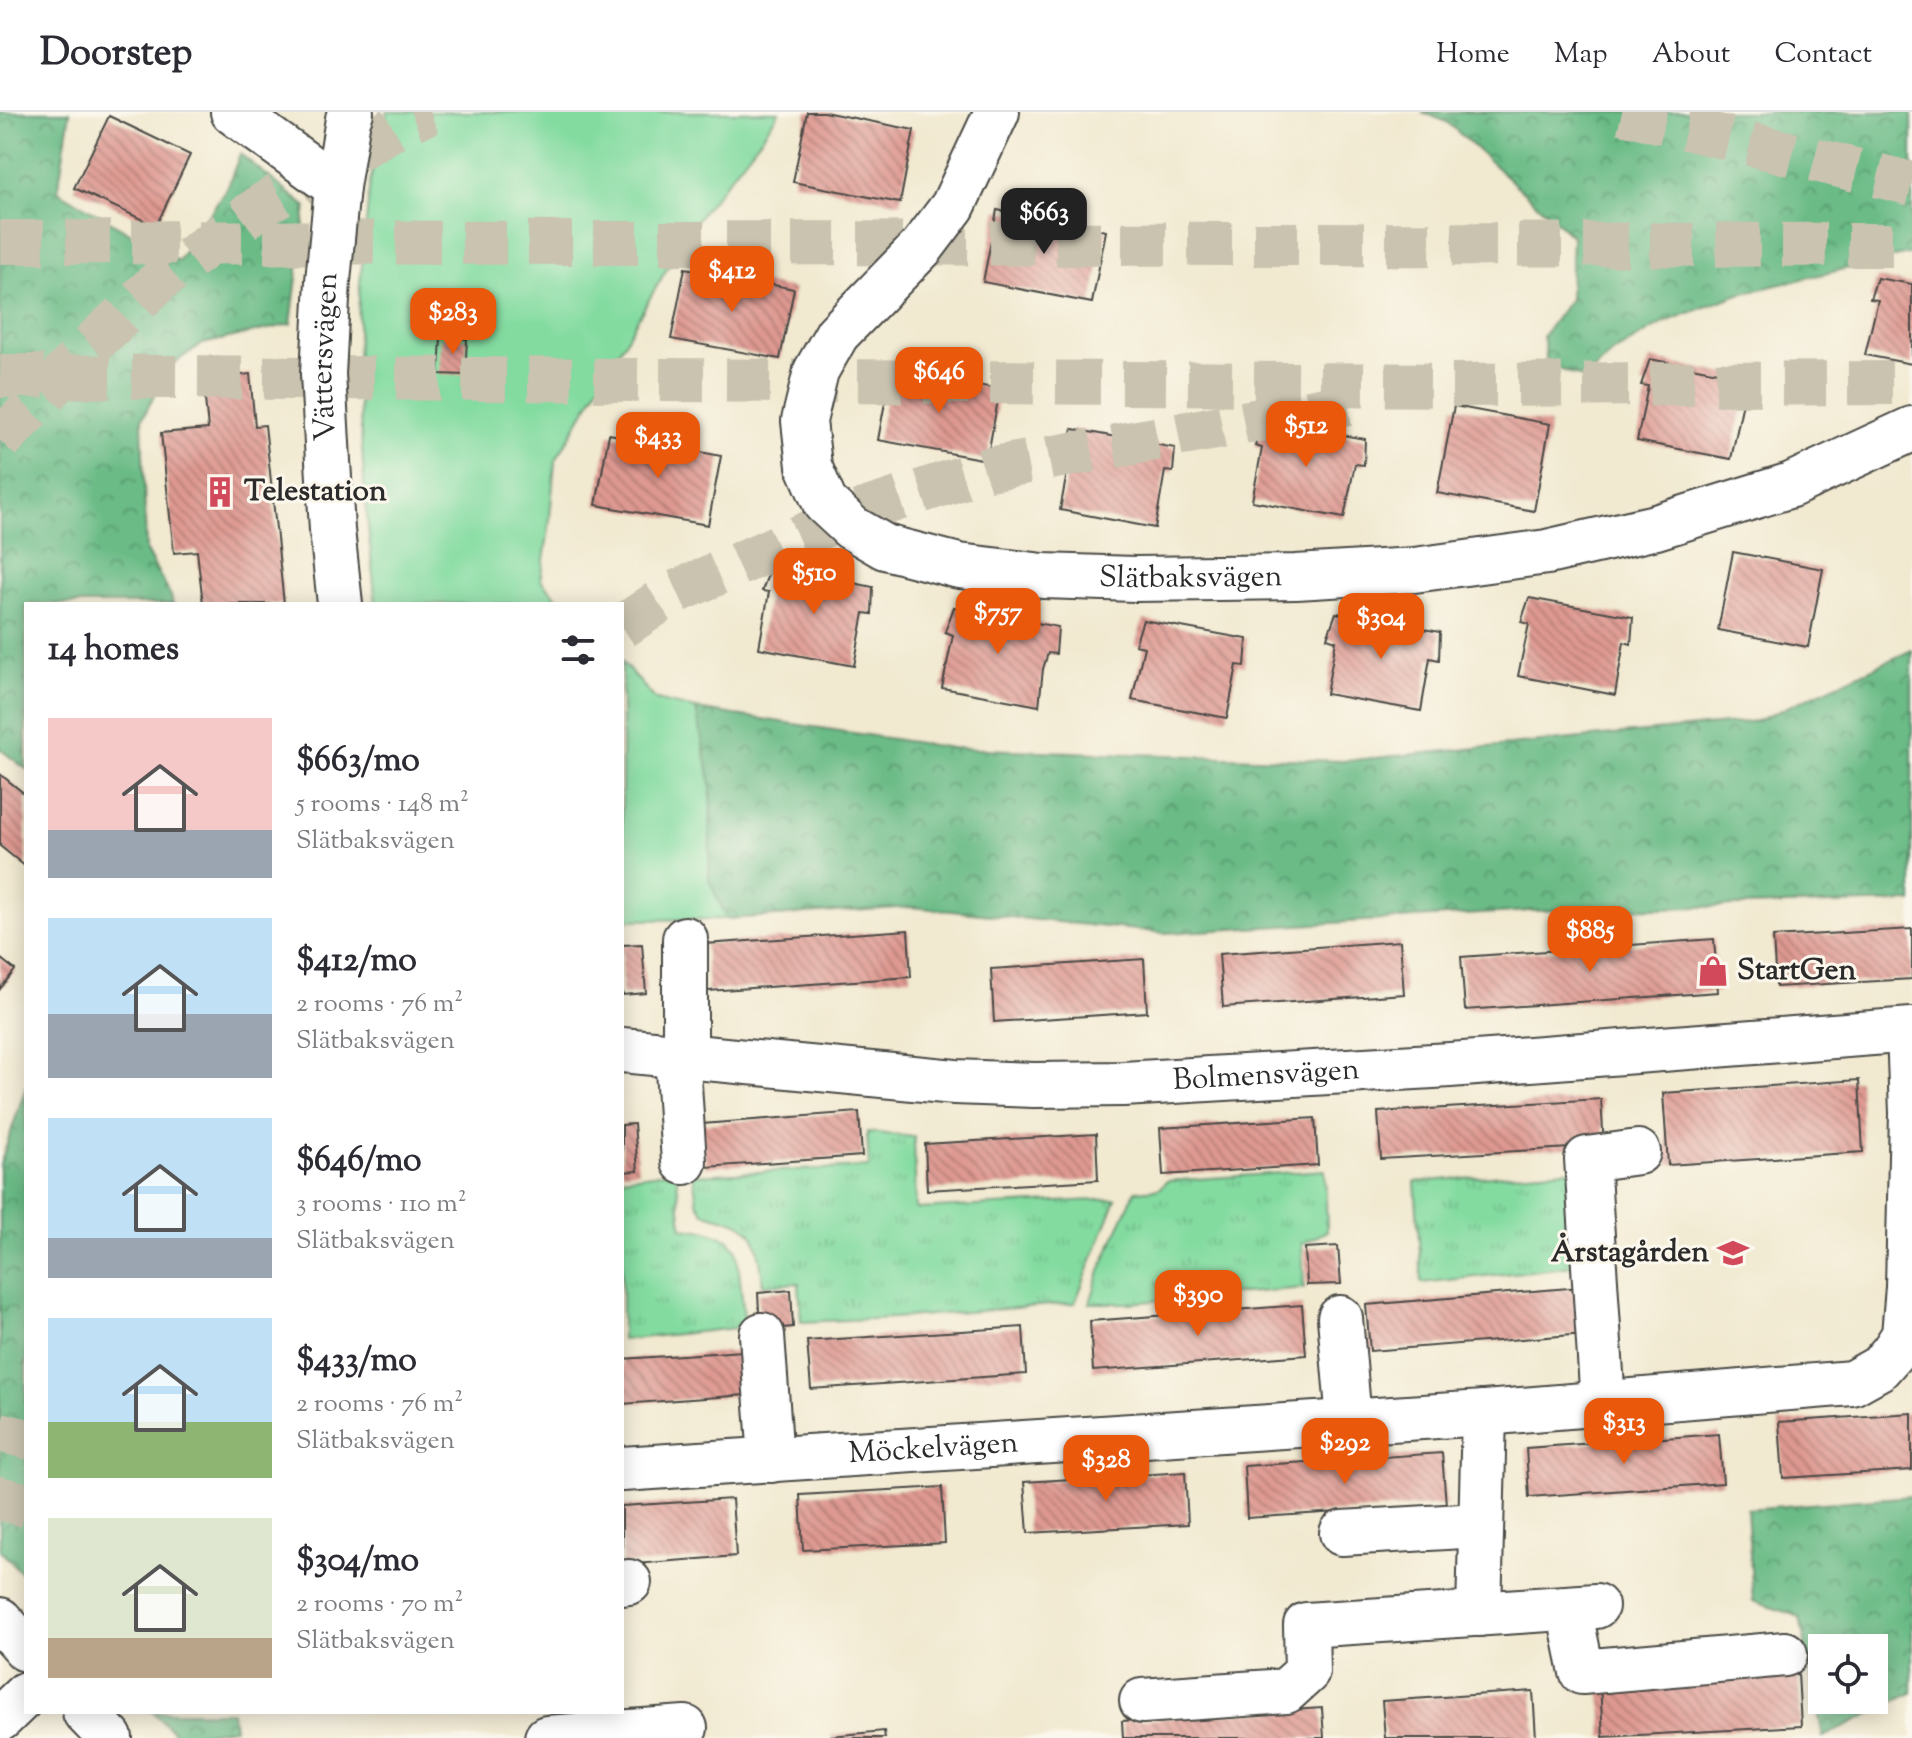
<!DOCTYPE html>
<meta charset="utf-8">
<style>
body{margin:0;font-family:"Sorts Mill Goudy",serif;background:#f2f2f3;color:#2b2b33;height:100vh;display:flex;flex-direction:column;font-size:30px;white-space:nowrap}
*{box-sizing:border-box;margin:0}
p{font-size:26px;color:#7c7c81}
.icon{flex:none;width:44px;height:44px;fill:none;stroke:currentColor;stroke-width:2;stroke-linecap:round;stroke-linejoin:round}
.map{position:relative;flex:1;overflow:hidden}
.side{position:absolute;left:24px;top:490px;width:600px;height:1112px;display:flex;flex-direction:column;background:#fff;border-radius:0px;box-shadow:0 4px 20px #0003}
.side>*{flex:none}
.controls{position:absolute;left:1808px;top:1522px;display:grid;gap:16px}
.controls a{display:grid;place-items:center;width:80px;height:80px;border-radius:0px;background:#fff;box-shadow:0 4px 20px #0003;font-size:40px}
.price{position:absolute;translate:-50% -68px;padding:0 18px;border-radius:16px;background:#ea580c;color:#fff;font-size:26px;line-height:52px;filter:drop-shadow(0 2px 4px #0008)}
.price::after{content:'';position:absolute;left:50%;top:48px;width:24px;height:18px;margin-left:-12px;background:inherit;clip-path:polygon(0 0,100% 0,50% 100%)}
.price.current{background:#222;color:#fff}
ul{padding:0;list-style:none}
li{display:flex;align-items:center;gap:24px;height:200px;padding:0 24px}
li span{display:grid;place-items:center;flex:none;width:224px;height:160px;border-radius:0px;color:#555}
li>.icon{margin-inline-start:auto}
span .icon{width:96px;height:96px;fill:#fffc;stroke-width:1}
li b{font-size:34px}
h2{display:flex;justify-content:space-between;align-items:center;height:96px;padding:0 24px;font-size:34px}
header{display:flex;align-items:center;gap:48px;box-sizing:border-box;height:112px;padding:0 40px;background:#fff;border-bottom:2px solid #e1e1e2}
header strong{font-size:38px}
nav{display:flex;gap:44px;margin-inline-start:auto;font-size:28px}
.map>svg:first-child{display:block}
.grass{fill:url(#grass-tufts);stroke:#578366;stroke-width:2}
.forest{fill:url(#forest-crowns);stroke:#4a7358;stroke-width:2;fill-rule:evenodd}
.park{fill:#83dba0;stroke:#578366;stroke-width:2}
.building{fill:url(#building-back-hatch)}
.lines{fill:none;stroke-linecap:round;stroke-linejoin:round}
.highway-tunnel{stroke:#c9c3af;stroke-width:44;stroke-dasharray:44 22;stroke-linecap:butt}
.minor-casing{stroke:#494844;stroke-width:48}
.minor{stroke:#fff;stroke-width:44}
.labels{text-anchor:middle;dominant-baseline:central;stroke-width:6;stroke-linejoin:round;paint-order:stroke}
.street-label{font-size:30px;fill:#2b2b2b;stroke:#fbf7ec}
.poi-label{font-size:30px;font-weight:bold;fill:#2b2b2b;stroke:#fbf7ec;text-anchor:start}
</style>
<header>
<strong>Doorstep</strong>
<nav><a>Home</a><a>Map</a><a>About</a><a>Contact</a></nav>
</header>
<div class="map">
<svg width="1912" height="1626" viewBox="0 0 1912 1626">
<defs>
<pattern id="grass-tufts" width="24" height="20" patternUnits="userSpaceOnUse" patternTransform="scale(2)"><rect width="24" height="20" fill="#83dba0"/><path d="M3 7l-1-3M5 7V3M7 7l1-3M15 17l-1-3M17 17v-4M19 17l1-3" fill="none" stroke="#71bc8a"/></pattern>
<pattern id="forest-crowns" width="20" height="18" patternUnits="userSpaceOnUse" patternTransform="scale(2)"><rect width="20" height="18" fill="#6abb86"/><path d="M2 6a3 3 0 1 1 6 0M12 15a3 3 0 1 1 6 0" fill="none" stroke="#57986e"/></pattern>
<pattern id="building-back-hatch" width="6" height="6" patternUnits="userSpaceOnUse" patternTransform="scale(2)"><rect width="6" height="6" fill="#de9991"/><path d="M-1 5l2 2M0 0l6 6M5-1l2 2" fill="none" stroke="#b47d77"/></pattern>
</defs>
<rect width="100%" height="100%" fill="#fbf7ec"/>
<filter id="ink" filterUnits="userSpaceOnUse"><feTurbulence type="fractalNoise" baseFrequency=".0125" numOctaves="2"/><feDisplacementMap in="SourceGraphic" scale="16" xChannelSelector="R" yChannelSelector="G"/><feConvolveMatrix kernelMatrix="1 2 1 2 8 2 1 2 1" color-interpolation-filters="sRGB"/></filter>
<filter id="wash" filterUnits="userSpaceOnUse"><feTurbulence type="fractalNoise" baseFrequency=".006" numOctaves="4" result="noise"/><feDisplacementMap in="SourceGraphic" scale="32" xChannelSelector="R" yChannelSelector="G"/><feGaussianBlur stdDeviation="1.8" result="paint"/><feColorMatrix in="noise" values="0 0 0 0 0 0 0 0 0 0 0 0 0 0 0 0 0 1.4 0 .05"/><feComposite in="paint" operator="in"/></filter>
<g filter="url(#wash)">
<rect width="100%" height="100%" fill="#f1e9d0"/>
<g class="grass">
<path d="M867,1020L914,1025L916,1097L1116,1087L1075,1191L893,1206L801,1210L799,1171L763,1173C757,1121 759,1114 704,1101L697,1090L693,1063L869,1055Z"/>
<polygon points="1579,1057 1584,1153 1422,1171 1415,1070"/>
<polygon points="1325,1058 1327,1119 1302,1132 1304,1176 1129,1191 1090,1191 1101,1156 1135,1079 1159,1077 1167,1069"/>
<polygon points="676,1059 682,1116 707,1119 728,1127 737,1139 745,1215 622,1228 622,1066"/>
</g>
<g class="forest">
<polygon points="0,0 70,0 58,79 178,149 228,74 240,42 306,95 291,212 202,232 170,254 142,307 146,439 171,484 173,492 26,492 26,657 0,637"/>
<polygon points="1422,0 1912,0 1912,141 1739,182 1665,210 1612,241 1585,267 1547,252 1543,224 1570,187 1572,124 1447,10"/>
<polygon points="1912,538 1912,790 1530,799 1166,821 912,795 727,807 709,768 711,673 696,597 952,636 1343,649 1757,609"/>
<polygon points="26,975 26,1466 0,1438 0,1053"/>
<path d="M1912,1384V1581L1823,1625L1800,1505L1753,1489L1747,1397ZM1822,1536H1874V1588H1822Z"/>
<polygon points="153,1600 232,1600 234,1616 178,1625"/>
</g>
<g class="park">
<polygon points="387,0 779,0 762,25 691,115 555,350 549,416 541,468 563,492 376,492 365,385 357,256 359,183 370,70"/>
<polygon points="622,550 656,588 696,597 711,673 709,768 727,807 622,808"/>
</g>
<g id="blocks">
<g class="building">
<polygon points="807,0 824,0 914,18 900,91 793,70"/>
<polygon points="109,4 190,43 156,114 74,76"/>
<polygon points="997,98 1106,119 1092,191 983,170"/>
<polygon points="685,156 794,177 780,247 671,227"/>
<polygon points="1877,166 1912,172 1912,252 1865,243 1878,188 1870,187"/>
<polygon points="441,225 467,227 465,263 439,262"/>
<polygon points="1650,247 1754,267 1752,291 1743,290 1731,347 1637,329 1648,274 1641,273"/>
<polygon points="891,258 1000,277 987,348 878,328"/>
<polygon points="250,262 255,314 265,313 284,492 203,492 197,439 174,441 161,321 208,317 203,267"/>
<polygon points="1454,294 1550,312 1534,399 1437,381"/>
<polygon points="1263,309 1365,327 1364,353 1355,352 1344,406 1252,389 1262,336 1255,334"/>
<polygon points="1073,317 1175,336 1173,360 1165,359 1155,416 1060,398 1070,345 1064,343"/>
<polygon points="609,322 721,344 708,413 596,393"/>
<polygon points="1733,440 1823,457 1808,535 1718,518"/>
<polygon points="771,454 873,475 872,502 864,501 854,554 759,536 769,480 762,479"/>
<polygon points="1529,486 1633,505 1631,532 1624,530 1615,583 1518,564 1529,512 1521,510"/>
<polygon points="954,495 1058,515 1056,542 1048,541 1043,557 1039,594 942,576 953,523 945,520"/>
<polygon points="1336,501 1440,520 1439,548 1430,546 1421,599 1326,582 1336,529 1327,526"/>
<polygon points="1143,508 1247,527 1245,554 1237,553 1227,606 1132,588 1144,535 1135,533"/>
<polygon points="0,662 26,683 26,755 0,734"/>
<polygon points="1912,817 1912,867 1776,875 1773,825"/>
<polygon points="908,818 911,865 708,879 705,832"/>
<polygon points="1714,827 1718,880 1465,898 1461,845"/>
<polygon points="1400,829 1404,882 1223,895 1219,842"/>
<polygon points="642,832 646,881 622,883 622,833"/>
<polygon points="0,846 15,858 0,877"/>
<polygon points="1144,847 1147,900 994,910 991,857"/>
<polygon points="1859,968 1863,1040 1668,1053 1663,981"/>
<polygon points="1601,987 1604,1034 1381,1047 1378,1000"/>
<polygon points="859,1000 862,1044 706,1055 702,1012"/>
<polygon points="1315,1006 1318,1053 1163,1063 1160,1016"/>
<polygon points="634,1012 638,1059 622,1060 622,1013"/>
<polygon points="1096,1022 1098,1068 927,1078 925,1032"/>
<polygon points="1338,1134 1341,1172 1307,1173 1305,1136"/>
<polygon points="1581,1175 1585,1222 1370,1239 1366,1193"/>
<polygon points="791,1178 793,1215 760,1218 758,1181"/>
<polygon points="1302,1193 1306,1243 1093,1259 1090,1209"/>
<polygon points="1023,1215 1026,1262 811,1277 807,1229"/>
<polygon points="743,1239 746,1283 622,1292 622,1247"/>
<polygon points="1912,1301 1912,1358 1783,1366 1779,1310"/>
<polygon points="1719,1322 1723,1371 1529,1385 1526,1336"/>
<polygon points="1442,1341 1446,1393 1247,1406 1244,1354"/>
<polygon points="1185,1360 1188,1412 1028,1421 1024,1370"/>
<polygon points="942,1375 945,1431 803,1438 800,1383"/>
<polygon points="732,1387 736,1444 622,1453 622,1394"/>
<polygon points="1798,1561 1801,1614 1603,1625 1600,1572"/>
<polygon points="1533,1579 1536,1626 1385,1626 1382,1589"/>
<polygon points="1322,1596 1324,1626 1123,1626 1122,1609"/>
<polygon points="884,1619 885,1626 831,1626 831,1624"/>
</g>
</g>
</g>
<g filter="url(#ink)">
<use href="#blocks" fill-opacity="0" stroke="#494844" stroke-width="2"/>
<g class="lines">
<g class="highway-tunnel">
<polyline points="1622,0 1912,72"/>
<polyline points="0,130 1912,133"/>
<polyline points="0,264 1451,273 1912,271"/>
<polyline points="0,329 86,238 159,169 264,92 401,12 430,0"/>
<polyline points="622,515 669,483 846,404 989,357 1348,292"/>
<polyline points="0,1409 26,1306"/>
</g>
<defs>
<g id="minor">
<polyline points="233,0 337,75"/>
<path id="s1" d="M997,0L953,94L922,135L837,222L816,259L804,309L809,354L825,391L852,416L885,435L959,454L1043,464L1135,467L1296,465L1414,458L1547,440L1656,415L1791,373L1912,317"/>
<path id="s2" d="M340,492L332,418L323,262L328,169L337,75L348,7L351,0"/>
<polyline points="685,827 685,944"/>
<path id="s3" d="M622,938L955,970L1034,973L1123,972L1450,953L1912,918"/>
<polyline points="677,942 684,1050"/>
<polyline points="1340,1206 1349,1309"/>
<polyline points="762,1223 771,1348"/>
<polyline points="1603,1292 1587,1047 1638,1040"/>
<path id="s4" d="M622,1357L1484,1301L1852,1271L1879,1256L1893,1240L1904,1223L1908,1175L1912,1001L1909,919"/>
<polyline points="1342,1421 1480,1413"/>
<polyline points="622,1471 629,1470"/>
<polyline points="1569,1496 1582,1560 1785,1542"/>
<polyline points="1479,1502 1484,1301"/>
<polyline points="0,1508 26,1537"/>
<polyline points="1142,1589 1286,1579 1307,1560 1306,1513 1596,1494"/>
<polyline points="85,1600 110,1626"/>
<polyline points="0,1607 26,1582"/>
<polyline points="547,1626 685,1616"/>
</g>
</defs>
<use href="#minor" class="minor-casing"/>
<use href="#minor" class="minor"/>
</g>
</g>
<defs>
<symbol id="building-bare" viewBox="-9 -9 18 18"><path d="M-4-6H4V6H1V3H-1V6H-4ZM-2.5-4.3h1.7v1.8h-1.7ZM.8-4.3h1.7v1.8H.8ZM-2.5-1h1.7V.8h-1.7ZM.8-1h1.7V.8H.8Z" fill="#d1495b" stroke="#fbf7ec" stroke-width="2.5" paint-order="stroke"/></symbol>
<symbol id="shop-bare" viewBox="-9 -9 18 18"><path d="M-5-2.5h2.3a2.7 3.5 0 0 1 5.4 0H5L5.5 6h-11ZM-1.5-2.5h3a1.5 2.3 0 0 0-3 0Z" fill="#d1495b" stroke="#fbf7ec" stroke-width="2.5" paint-order="stroke"/></symbol>
<symbol id="school-bare" viewBox="-9 -9 18 18"><path d="M0-5L7-2L0 1L-7-2ZM-4 1L0 2.5L4 1V4Q0 6-4 4Z" fill="#d1495b" stroke="#fbf7ec" stroke-width="2.5" paint-order="stroke"/></symbol>
</defs>
<g fill-rule="evenodd">
<use href="#building-bare" x="198" y="358" width="44" height="44"/>
<use href="#shop-bare" x="1691" y="837" width="44" height="44"/>
<use href="#school-bare" x="1711" y="1119" width="44" height="44"/>
</g>
<g class="labels">
<g class="street-label">
<text stroke="none"><textPath href="#s2" startOffset="248">Vättersvägen</textPath></text>
<text stroke="none"><textPath href="#s1" startOffset="840">Slätbaksvägen</textPath></text>
<text stroke="none"><textPath href="#s3" startOffset="646">Bolmensvägen</textPath></text>
<text stroke="none"><textPath href="#s4" startOffset="312">Möckelvägen</textPath></text>
</g>
<g class="poi-label">
<text x="244" y="380">Telestation</text>
<text x="1737" y="859">StartGen</text>
<text x="1709" y="1141" text-anchor="end">Årstagården</text>
</g>
</g>
</svg>
<div class="controls">
<a><svg class="icon" aria-label="locate" viewBox="0 0 24 24"><circle cx="12" cy="12" r="6"/><path d="M12 2v4M12 18v4M2 12h4M18 12h4"/></svg></a>
</div>
<b class="price current" style="left:1044px;top:144px">$663</b>
<b class="price" style="left:732px;top:202px">$412</b>
<b class="price" style="left:453px;top:244px">$283</b>
<b class="price" style="left:939px;top:303px">$646</b>
<b class="price" style="left:1306px;top:357px">$512</b>
<b class="price" style="left:658px;top:368px">$433</b>
<b class="price" style="left:814px;top:504px">$510</b>
<b class="price" style="left:998px;top:544px">$757</b>
<b class="price" style="left:1381px;top:549px">$304</b>
<b class="price" style="left:1590px;top:862px">$885</b>
<b class="price" style="left:1198px;top:1226px">$390</b>
<b class="price" style="left:1624px;top:1354px">$313</b>
<b class="price" style="left:1345px;top:1374px">$292</b>
<b class="price" style="left:1106px;top:1391px">$328</b>
<section class="side">
<h2>14 homes<svg class="icon" aria-label="filters" viewBox="0 0 24 24"><path d="M4 7h16M4 17h16"/><circle cx="9" cy="7" r="2"/><circle cx="15" cy="17" r="2"/></svg></h2>
<ul>
<li><span style="background:linear-gradient(#f6c9c9 70%,#9aa5b1 0)"><svg class="icon" aria-label="home" viewBox="0 0 24 24"><path d="M3 11l9-7 9 7M6 9v11h12V9"/></svg></span><div><b>$663/mo</b><p>5 rooms · 148 m²</p><p>Slätbaksvägen</p></div></li>
<li><span style="background:linear-gradient(#bfe0f5 60%,#9aa5b1 0)"><svg class="icon" aria-label="home" viewBox="0 0 24 24"><path d="M3 11l9-7 9 7M6 9v11h12V9"/></svg></span><div><b>$412/mo</b><p>2 rooms · 76 m²</p><p>Slätbaksvägen</p></div></li>
<li><span style="background:linear-gradient(#bfe0f5 75%,#9aa5b1 0)"><svg class="icon" aria-label="home" viewBox="0 0 24 24"><path d="M3 11l9-7 9 7M6 9v11h12V9"/></svg></span><div><b>$646/mo</b><p>3 rooms · 110 m²</p><p>Slätbaksvägen</p></div></li>
<li><span style="background:linear-gradient(#bfe0f5 65%,#8fb573 0)"><svg class="icon" aria-label="home" viewBox="0 0 24 24"><path d="M3 11l9-7 9 7M6 9v11h12V9"/></svg></span><div><b>$433/mo</b><p>2 rooms · 76 m²</p><p>Slätbaksvägen</p></div></li>
<li><span style="background:linear-gradient(#dfe7d0 75%,#b9a48a 0)"><svg class="icon" aria-label="home" viewBox="0 0 24 24"><path d="M3 11l9-7 9 7M6 9v11h12V9"/></svg></span><div><b>$304/mo</b><p>2 rooms · 70 m²</p><p>Slätbaksvägen</p></div></li>
</ul>
</section>
</div>
